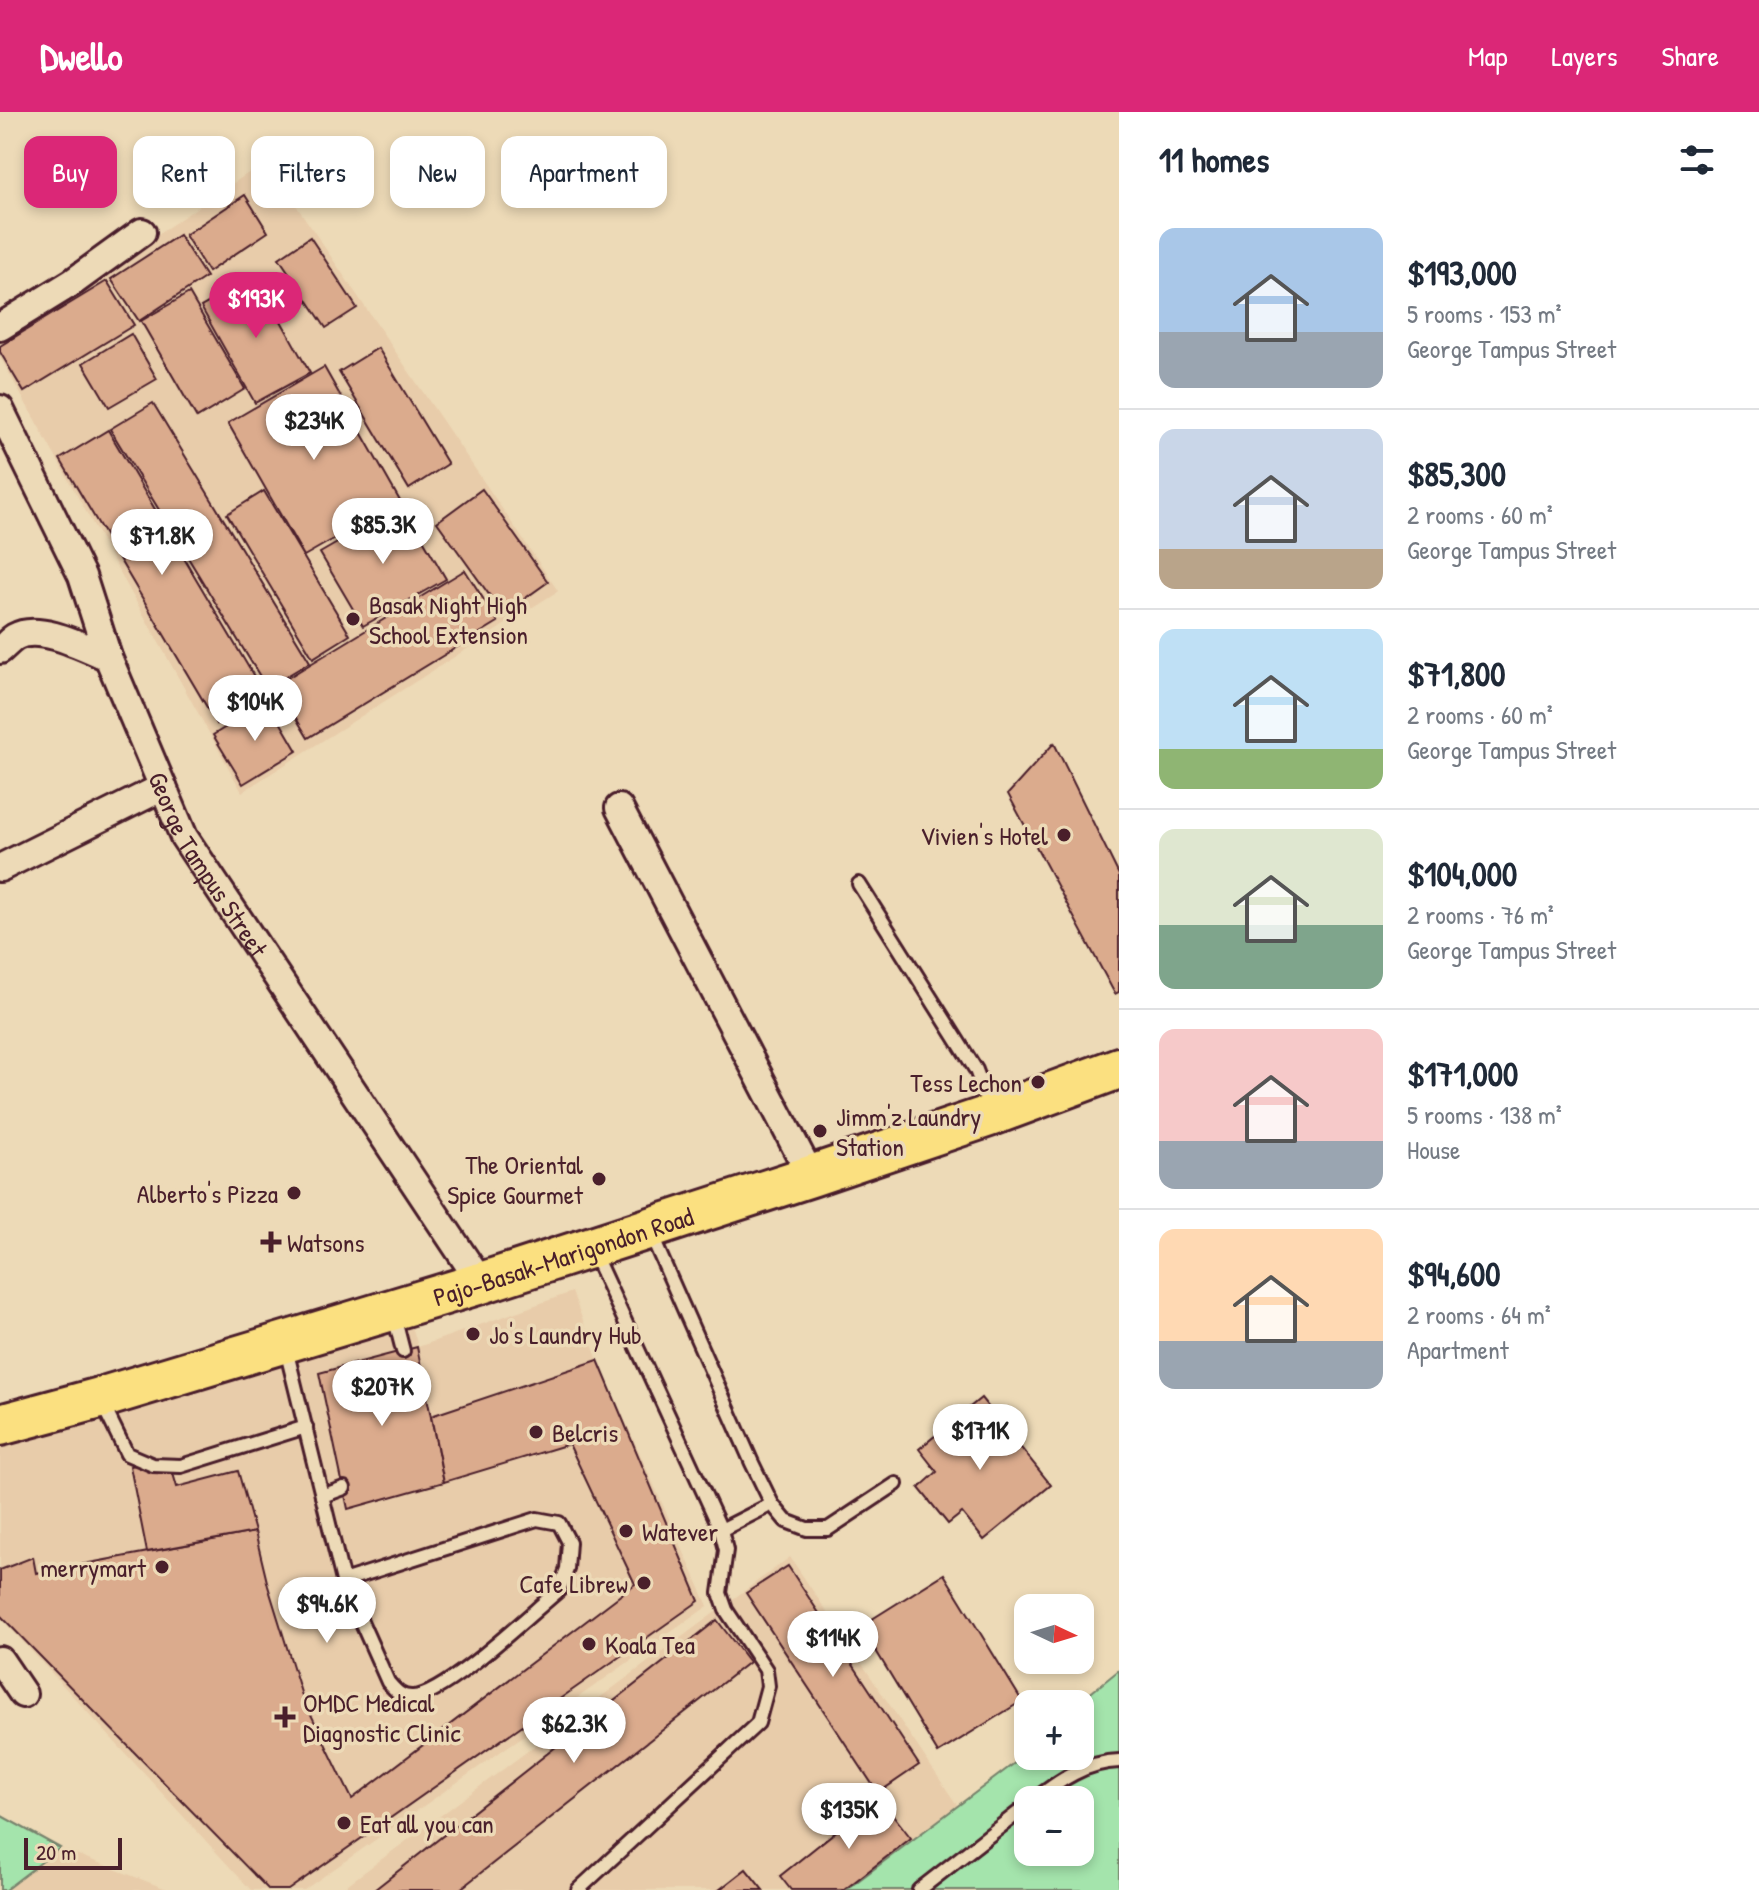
<!DOCTYPE html>
<meta charset="utf-8">
<style>
body{margin:0;font-family:"Patrick Hand",sans-serif;background:#f6f6f7;color:#1f2937;height:100vh;display:flex;flex-direction:column;font-size:30px;white-space:nowrap}
*{box-sizing:border-box;margin:0}
p{font-size:26px;color:#747a83}
.icon{flex:none;width:44px;height:44px;fill:none;stroke:currentColor;stroke-width:2;stroke-linecap:round;stroke-linejoin:round}
.map{position:relative;flex:1;overflow:hidden}
.sheet{display:flex;flex-direction:column;background:#fff;width:640px}
.sheet>*{flex:none}
.top-card{position:absolute;left:24px;top:24px;width:760px;height:72px;display:flex;gap:16px}
.needle{width:52px;rotate:94deg}
.buttons{position:absolute;left:1014px;top:1482px;display:grid;gap:16px}
.buttons a{display:grid;place-items:center;width:80px;height:80px;border-radius:16px;background:#fff;box-shadow:0 4px 12px #0003;font-size:40px}
.scale{position:absolute;left:24px;bottom:20px;width:98px;box-sizing:border-box;padding-left:8px;border:4px solid #4a1f2b;border-top:0;font-size:22px;line-height:28px;white-space:nowrap;color:#4a1f2b;-webkit-text-stroke:6px #eddab7;paint-order:stroke}
.price{position:absolute;translate:-50% -68px;padding:0 18px;border-radius:28px;background:#fff;color:#222;font-size:26px;line-height:52px;filter:drop-shadow(0 2px 4px #0008)}
.price::after{content:'';position:absolute;left:50%;top:48px;width:24px;height:18px;margin-left:-12px;background:inherit;clip-path:polygon(0 0,100% 0,50% 100%)}
.price.on{background:#db2777;color:#fff}
ul{padding:0;list-style:none}
li{display:flex;align-items:center;gap:24px;height:200px;padding:0 40px}
li+li{border-top:2px solid #e0e1e3}
li span{display:grid;place-items:center;flex:none;width:224px;height:160px;border-radius:16px;color:#555}
li>.icon{margin-inline-start:auto}
span .icon{width:96px;height:96px;fill:#fffc;stroke-width:1}
li b{font-size:34px}
h2{display:flex;justify-content:space-between;align-items:center;height:96px;padding:0 40px;font-size:34px}
.pill{padding:0 28px;border-radius:16px;background:#fff;box-shadow:0 4px 12px #0003;font-size:28px;line-height:72px}
.pill.on{background:#db2777;color:#fff}
header{display:flex;align-items:center;gap:48px;box-sizing:border-box;height:112px;padding:0 40px;background:#db2777;color:#fff}
header strong{font-size:38px}
nav{display:flex;gap:44px;margin-inline-start:auto;font-size:28px}
main{display:flex;flex:1;min-height:0}
.map>svg:first-child{display:block}
.built{fill:#e8ccaa;fill-rule:evenodd}
.green{fill:#a4e4ac;stroke:#77826c;stroke-width:2;fill-rule:evenodd}
.building{fill:#dbab8d;stroke:#4a1f2b;stroke-width:2}
.lines{fill:none;stroke-linecap:round;stroke-linejoin:round}
.lane-casing{stroke:#4a1f2b;stroke-width:18}
.street-casing{stroke:#4a1f2b;stroke-width:32}
.primary-casing{stroke:#4a1f2b;stroke-width:46}
.lane{stroke:#eddab7;stroke-width:12}
.street{stroke:#eddab7;stroke-width:26}
.primary{stroke:#fbe080;stroke-width:40}
.poi-dot{fill:#4a1f2b;stroke:#eddab7;stroke-width:3}
.labels{text-anchor:middle;dominant-baseline:central;stroke-width:7;stroke-linejoin:round;paint-order:stroke}
.poi-label{font-size:26px;fill:#4a1f2b;stroke:#eddab7;text-anchor:start}
.street-label{font-size:26px;fill:#4a1f2b;stroke:#eddab7}
</style>
<header>
<strong>Dwello</strong>
<nav><a>Map</a><a>Layers</a><a>Share</a></nav>
</header>
<main>
<div class="map">
<svg width="1119" height="1778" viewBox="0 0 1119 1778">
<rect width="100%" height="100%" fill="#eddab7"/>
<filter id="ink" filterUnits="userSpaceOnUse"><feTurbulence type="fractalNoise" baseFrequency=".0125" numOctaves="2"/><feDisplacementMap in="SourceGraphic" scale="16" xChannelSelector="R" yChannelSelector="G"/><feConvolveMatrix kernelMatrix="1 2 1 2 8 2 1 2 1" color-interpolation-filters="sRGB"/></filter>
<g filter="url(#ink)">
<g class="built">
<polygon points="266,49 558,479 242,680 0,245 0,229"/>
<polygon points="572,1180 598,1248 708,1494 304,1778 251,1778 0,1505 0,1334 90,1301 412,1214 418,1235"/>
<path d="M790,1445L957,1693L1028,1641V1644H1080V1592H1077L1119,1558V1778H340ZM1028,1688H1080V1740H1028Z"/>
<polygon points="0,1703 60,1736 169,1778 0,1778"/>
</g>
<g class="green">
<path d="M1119,1558V1778H846L1028,1641V1644H1080V1592H1077ZM1028,1688H1080V1740H1028Z"/>
<polygon points="0,1703 60,1736 5,1778 0,1778"/>
</g>
<g class="building">
<polygon points="245,83 268,120 208,160 185,123"/>
<polygon points="179,123 206,165 139,209 111,167"/>
<polygon points="310,125 357,196 326,216 279,146"/>
<polygon points="256,164 310,261 255,291 201,195"/>
<polygon points="107,169 134,213 24,280 0,240 0,234"/>
<polygon points="189,181 245,277 197,306 141,209"/>
<polygon points="131,222 157,267 109,295 83,251"/>
<polygon points="378,236 448,352 409,377 339,260"/>
<polygon points="324,255 400,389 304,444 228,311"/>
<polygon points="153,291 310,550 267,576 110,317"/>
<polygon points="108,318 265,583 217,612 60,347"/>
<polygon points="482,377 548,470 503,502 437,410"/>
<polygon points="264,379 350,523 313,546 227,402"/>
<polygon points="403,393 446,467 363,514 320,441"/>
<polygon points="465,458 498,510 308,626 276,573"/>
<polygon points="268,589 297,639 243,672 213,623"/>
<polygon points="1054,631 1119,763 1119,880 1115,882 1008,682"/>
<polygon points="417,1235 444,1370 348,1397 319,1261"/>
<polygon points="598,1248 699,1489 288,1778 269,1778 0,1503 0,1458 33,1445 36,1461 255,1420 268,1474 302,1584 352,1687 635,1472 569,1332 444,1370 431,1304"/>
<polygon points="981,1286 1051,1373 984,1428 962,1401 948,1412 919,1376 937,1360 919,1337"/>
<polygon points="169,1348 177,1375 238,1359 255,1420 147,1440 130,1354"/>
<polygon points="788,1454 919,1653 878,1681 746,1481"/>
<polygon points="944,1462 1022,1589 938,1641 861,1514"/>
<polygon points="717,1508 749,1550 459,1778 374,1778"/>
<polygon points="879,1685 911,1726 844,1778 791,1778 780,1764"/>
<polygon points="746,1757 763,1778 719,1778"/>
</g>
<g class="lines">
<defs>
<g id="lane">
<polyline points="859,772 976,958 990,996"/>
<polyline points="650,1120 752,1351 772,1392 786,1409 807,1417 828,1417 896,1372"/>
<polyline points="394,1204 403,1239"/>
<path d="M286,1237L343,1469L388,1570C395,1578 401,1586 413,1585C445,1584 531,1501 559,1478L567,1457L569,1430L559,1411L537,1407L343,1469"/>
<polyline points="103,1293 127,1342 153,1353 181,1354 306,1315"/>
<polyline points="322,1384 344,1376"/>
<polyline points="721,1418 772,1392"/>
<path d="M1034,1688C1060,1668 1086,1650 1119,1649"/>
<polyline points="578,1778 758,1611 768,1574 766,1558 726,1498 720,1481 726,1438 721,1418 594,1142"/>
<polyline points="919,1778 1028,1693"/>
</g>
<g id="street">
<polyline points="0,215 73,170 142,120"/>
<path id="s1" d="M0,297L82,464L108,545L184,725L481,1171"/>
<path d="M0,538C5,534 10,528 15,525C39,511 84,535 108,545"/>
<polyline points="619,696 811,1064"/>
<polyline points="0,756 163,675"/>
<polyline points="0,1548 23,1582"/>
</g>
<g id="primary">
<path id="s2" d="M0,1313L100,1286L481,1171L811,1064L992,1003L1119,956"/>
</g>
</defs>
<use href="#lane" class="lane-casing"/>
<use href="#street" class="street-casing"/>
<use href="#primary" class="primary-casing"/>
<use href="#lane" class="lane"/>
<use href="#street" class="street"/>
<use href="#primary" class="primary"/>
</g>
</g>
<g class="poi-dot">
<circle cx="353" cy="507" r="8"/>
<circle cx="1064" cy="723" r="8"/>
<circle cx="1038" cy="970" r="8"/>
<circle cx="820" cy="1019" r="8"/>
<circle cx="599" cy="1067" r="8"/>
<circle cx="294" cy="1081" r="8"/>
<path d="M267 1118h8v8h8v8h-8v8h-8v-8h-8v-8h8z"/>
<circle cx="473" cy="1222" r="8"/>
<circle cx="536" cy="1320" r="8"/>
<circle cx="626" cy="1419" r="8"/>
<circle cx="162" cy="1455" r="8"/>
<circle cx="644" cy="1471" r="8"/>
<circle cx="589" cy="1532" r="8"/>
<path d="M281 1593h8v8h8v8h-8v8h-8v-8h-8v-8h8z"/>
<circle cx="344" cy="1711" r="8"/>
</g>
<g class="labels">
<g class="poi-label">
<text x="369" y="492">Basak Night High<tspan x="369" dy="30">School Extension</tspan></text>
<text x="1048" y="723" text-anchor="end">Vivien's Hotel</text>
<text x="1022" y="970" text-anchor="end">Tess Lechon</text>
<text x="836" y="1004">Jimm'z Laundry<tspan x="836" dy="30">Station</tspan></text>
<text x="583" y="1052" text-anchor="end">The Oriental<tspan x="583" dy="30">Spice Gourmet</tspan></text>
<text x="278" y="1081" text-anchor="end">Alberto's Pizza</text>
<text x="287" y="1130">Watsons</text>
<text x="489" y="1222">Jo's Laundry Hub</text>
<text x="552" y="1320">Belcris</text>
<text x="642" y="1419">Watever</text>
<text x="146" y="1455" text-anchor="end">merrymart</text>
<text x="628" y="1471" text-anchor="end">Cafe Librew</text>
<text x="605" y="1532">Koala Tea</text>
<text x="303" y="1590">OMDC Medical<tspan x="303" dy="30">Diagnostic Clinic</tspan></text>
<text x="360" y="1711">Eat all you can</text>
</g>
<g class="street-label">
<text stroke="none"><textPath href="#s1" startOffset="502">George Tampus Street</textPath></text>
<text stroke="none"><textPath href="#s2" startOffset="588">Pajo-Basak-Marigondon Road</textPath></text>
</g>
</g>
</svg>
<div class="buttons">
<a><svg class="needle" viewBox="-14 -14 28 28"><path d="M0-13l5 13h-10z" fill="#e53935"/><path d="M0 13l5-13h-10z" fill="#747a83"/></svg></a>
<a>+</a>
<a>−</a>
</div>
<div class="scale">20 m</div>
<b class="price on" style="left:256px;top:228px">$193K</b>
<b class="price" style="left:314px;top:350px">$234K</b>
<b class="price" style="left:383px;top:454px">$85.3K</b>
<b class="price" style="left:162px;top:465px">$71.8K</b>
<b class="price" style="left:255px;top:631px">$104K</b>
<b class="price" style="left:382px;top:1316px">$207K</b>
<b class="price" style="left:980px;top:1360px">$171K</b>
<b class="price" style="left:327px;top:1533px">$94.6K</b>
<b class="price" style="left:833px;top:1567px">$114K</b>
<b class="price" style="left:574px;top:1653px">$62.3K</b>
<b class="price" style="left:849px;top:1739px">$135K</b>
<div class="top-card">
<a class="pill on">Buy</a>
<a class="pill">Rent</a>
<a class="pill">Filters</a>
<a class="pill">New</a>
<a class="pill">Apartment</a>
</div>
</div>
<section class="sheet">
<h2>11 homes<svg class="icon" aria-label="filters" viewBox="0 0 24 24"><path d="M4 7h16M4 17h16"/><circle cx="9" cy="7" r="2"/><circle cx="15" cy="17" r="2"/></svg></h2>
<ul>
<li><span style="background:linear-gradient(#a9c7e8 65%,#9aa5b1 0)"><svg class="icon" aria-label="home" viewBox="0 0 24 24"><path d="M3 11l9-7 9 7M6 9v11h12V9"/></svg></span><div><b>$193,000</b><p>5 rooms · 153 m²</p><p>George Tampus Street</p></div></li>
<li><span style="background:linear-gradient(#c9d6e8 75%,#b9a48a 0)"><svg class="icon" aria-label="home" viewBox="0 0 24 24"><path d="M3 11l9-7 9 7M6 9v11h12V9"/></svg></span><div><b>$85,300</b><p>2 rooms · 60 m²</p><p>George Tampus Street</p></div></li>
<li><span style="background:linear-gradient(#bfe0f5 75%,#8fb573 0)"><svg class="icon" aria-label="home" viewBox="0 0 24 24"><path d="M3 11l9-7 9 7M6 9v11h12V9"/></svg></span><div><b>$71,800</b><p>2 rooms · 60 m²</p><p>George Tampus Street</p></div></li>
<li><span style="background:linear-gradient(#dfe7d0 60%,#7fa58c 0)"><svg class="icon" aria-label="home" viewBox="0 0 24 24"><path d="M3 11l9-7 9 7M6 9v11h12V9"/></svg></span><div><b>$104,000</b><p>2 rooms · 76 m²</p><p>George Tampus Street</p></div></li>
<li><span style="background:linear-gradient(#f6c9c9 70%,#9aa5b1 0)"><svg class="icon" aria-label="home" viewBox="0 0 24 24"><path d="M3 11l9-7 9 7M6 9v11h12V9"/></svg></span><div><b>$171,000</b><p>5 rooms · 138 m²</p><p>House</p></div></li>
<li><span style="background:linear-gradient(#ffd9b3 70%,#9aa5b1 0)"><svg class="icon" aria-label="home" viewBox="0 0 24 24"><path d="M3 11l9-7 9 7M6 9v11h12V9"/></svg></span><div><b>$94,600</b><p>2 rooms · 64 m²</p><p>Apartment</p></div></li>
</ul>
</section>
</main>
